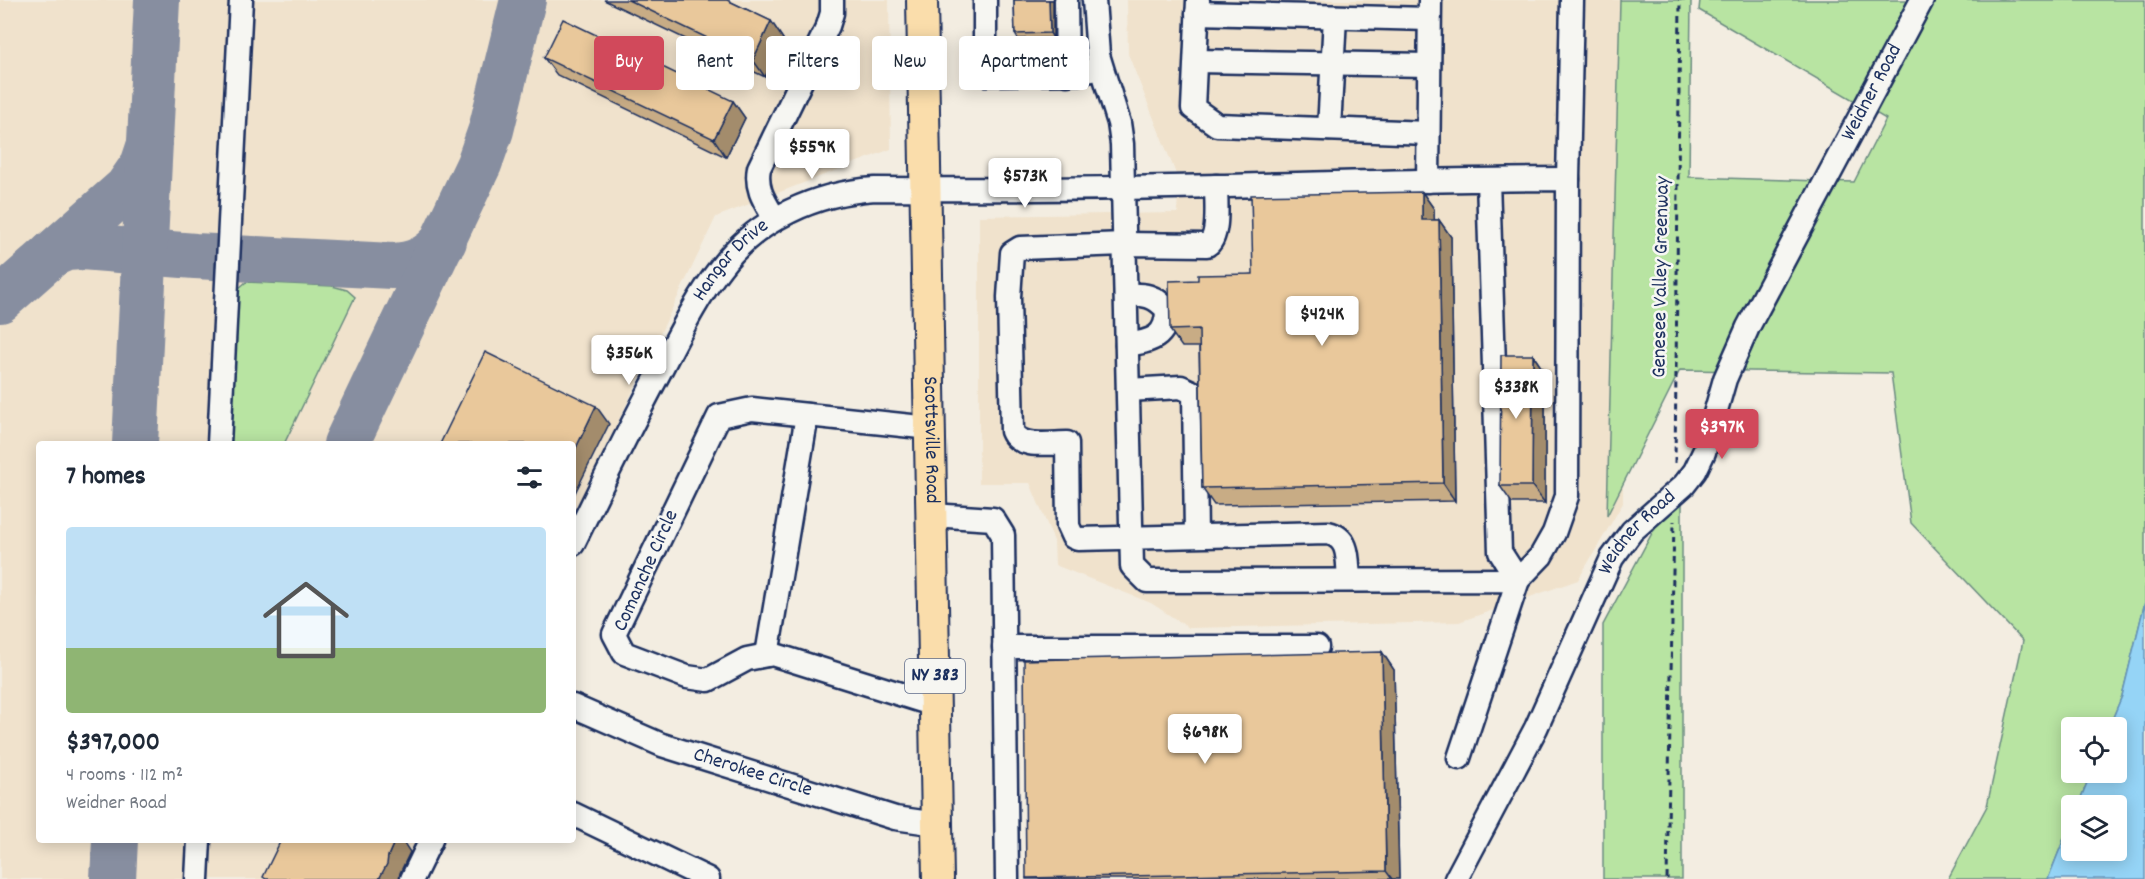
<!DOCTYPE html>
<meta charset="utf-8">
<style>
body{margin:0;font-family:Dekko,sans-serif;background:#f6f6f7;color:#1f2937;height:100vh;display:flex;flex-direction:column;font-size:22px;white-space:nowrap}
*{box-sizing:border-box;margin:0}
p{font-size:20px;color:#747a83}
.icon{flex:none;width:33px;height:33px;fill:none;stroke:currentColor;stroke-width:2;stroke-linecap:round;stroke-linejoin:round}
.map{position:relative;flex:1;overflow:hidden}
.panel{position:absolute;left:36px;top:441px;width:540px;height:402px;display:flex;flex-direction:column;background:#fff;border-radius:6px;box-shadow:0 3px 15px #0003}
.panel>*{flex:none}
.guide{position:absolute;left:594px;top:36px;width:570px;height:54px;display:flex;gap:12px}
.tools{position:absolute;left:2061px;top:717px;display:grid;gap:12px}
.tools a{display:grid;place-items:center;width:66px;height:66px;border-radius:6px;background:#fff;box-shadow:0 3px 15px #0003;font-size:30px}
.price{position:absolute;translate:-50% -51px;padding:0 14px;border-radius:6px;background:#fff;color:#222;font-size:20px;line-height:39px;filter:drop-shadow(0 2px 3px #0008)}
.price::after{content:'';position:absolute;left:50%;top:36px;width:18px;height:14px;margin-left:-9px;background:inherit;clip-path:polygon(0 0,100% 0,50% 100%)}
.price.active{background:#d1495b;color:#fff}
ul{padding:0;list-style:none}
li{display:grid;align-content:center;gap:12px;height:318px;padding:0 30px}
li+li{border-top:2px solid #e0e1e3}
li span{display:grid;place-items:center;height:186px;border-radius:6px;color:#555}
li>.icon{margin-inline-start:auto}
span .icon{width:108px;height:108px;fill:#fffc;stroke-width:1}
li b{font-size:26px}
h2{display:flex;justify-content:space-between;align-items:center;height:72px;padding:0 30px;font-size:26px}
.pill{padding:0 21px;border-radius:6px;background:#fff;box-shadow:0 3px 15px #0003;font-size:21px;line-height:54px}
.pill.active{background:#d1495b;color:#fff}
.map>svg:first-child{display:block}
.built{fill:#f0e2cc}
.green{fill:#b8e4a2;stroke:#6a8a80;stroke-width:1.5}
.water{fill:#95d4f6;stroke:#6492b9;stroke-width:1.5}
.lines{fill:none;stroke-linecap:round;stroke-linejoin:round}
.taxiway{stroke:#878ea0;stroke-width:46}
.minor-casing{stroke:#1b2f5e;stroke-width:27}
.major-casing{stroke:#1b2f5e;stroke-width:34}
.path{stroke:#1b2f5e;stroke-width:3;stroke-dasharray:6 4.5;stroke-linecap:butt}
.minor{stroke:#f6f6f2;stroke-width:22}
.major{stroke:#faddab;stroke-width:30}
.wall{fill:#c8ac85;stroke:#1b2f5e;stroke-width:1.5}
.shaded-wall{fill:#a38c6c;stroke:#1b2f5e;stroke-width:1.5}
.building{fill:#e9c89b;stroke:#1b2f5e;stroke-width:1.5}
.labels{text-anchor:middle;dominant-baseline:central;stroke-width:5;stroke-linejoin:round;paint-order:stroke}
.shield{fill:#f6f6f2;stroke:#5d6b8a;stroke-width:1.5}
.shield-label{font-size:20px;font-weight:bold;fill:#1b2f5e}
.street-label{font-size:21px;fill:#1b2f5e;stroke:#f6f6f2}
</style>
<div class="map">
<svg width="2145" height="879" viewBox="0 0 2145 879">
<rect width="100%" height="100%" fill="#f3ede1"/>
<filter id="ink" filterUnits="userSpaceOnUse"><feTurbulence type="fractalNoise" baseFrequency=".0167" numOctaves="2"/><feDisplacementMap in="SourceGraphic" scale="12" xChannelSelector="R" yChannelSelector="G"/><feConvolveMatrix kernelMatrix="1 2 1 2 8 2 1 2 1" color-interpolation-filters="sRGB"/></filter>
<g filter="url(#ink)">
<g class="built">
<polygon points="0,0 889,0 891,149 716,217 573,516 573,444 39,444 39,840 418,840 400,879 0,879"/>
<polygon points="1127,0 1625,0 1623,503 1578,580 1459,622 1189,628 1151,603 1055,565 1054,541 1030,483 979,483 979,216 1178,213 1176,174 1128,54"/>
</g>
<g class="green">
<polygon points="1620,0 1691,0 1689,177 1854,182 1886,119 1699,10 1700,0 2145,0 2145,602 2122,696 2109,727 2072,728 2072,772 2091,773 2078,805 2072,806 2071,821 2048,879 1948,879 1987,806 2023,641 1911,523 1891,373 1680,370 1607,516"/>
<polygon points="246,282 332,286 347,290 355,297 284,444 229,444 238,289"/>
<polygon points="1682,477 1682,879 1603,879 1603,625"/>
</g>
<polygon class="water" points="2145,602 2145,879 2048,879 2071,821 2072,850 2116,850 2116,806 2078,805 2091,773 2116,772 2116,728 2109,727 2122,696"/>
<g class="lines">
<g class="taxiway">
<path d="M52,254L66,248L82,247L195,256L392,266C415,265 429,258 444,241"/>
<polyline points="0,300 127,188 143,165 149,147"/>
<polyline points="135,444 157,0"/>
<polyline points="346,444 479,164 491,130 523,0"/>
<polyline points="113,879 115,840"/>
</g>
<defs>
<g id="minor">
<polyline points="985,0 985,74 1078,73 1101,68"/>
<polyline points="1066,0 1067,74"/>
<polyline points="1094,0 1098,55 1119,123 1122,144 1132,566 1147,581 1518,580 1459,758"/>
<polyline points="1198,0 1193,108 1217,125 1428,133"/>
<polyline points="1197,13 1429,19"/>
<polyline points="1196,61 1429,65"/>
<polyline points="1329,129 1335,17"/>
<polyline points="1568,179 1572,0"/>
<polyline points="1428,181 1430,0"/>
<path d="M1216,186C1216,201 1220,237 1207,245L1124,244L1020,248L1012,253L1009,297L1012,431C1019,449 1050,443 1067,443L1068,526L1073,537L1078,539L1328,533C1351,538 1347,561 1349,580"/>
<path d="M775,219C765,202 755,189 759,168L828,26L832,13V0"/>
<path d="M1126,295C1144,294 1155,295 1167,310C1167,338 1151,341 1127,345"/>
<polyline points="1128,390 1181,387 1194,393 1196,535"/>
<polyline points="930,428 752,409 719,416 614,634 624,653 687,677 708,680 747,659 772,654 935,705"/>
<polyline points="219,444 241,0"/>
<polyline points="932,515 993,519 1003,535 1007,879"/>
<path id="s1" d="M573,544C601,486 629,429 659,373C678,337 696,299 721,267C757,219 816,193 875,189C990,190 1104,189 1219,186C1335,183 1452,179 1568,179L1567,496L1554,533L1541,556L1518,580L1500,552L1488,180"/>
<polyline points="1004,647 1317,647"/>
<polyline points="767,655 807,415"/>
<path id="s2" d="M573,706L662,745L895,818L937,824"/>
<polyline points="573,814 708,879"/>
<polyline points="197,879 199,840"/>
<polyline points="412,879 431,840"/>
<path id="s3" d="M1456,879L1536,728L1612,558L1632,531L1684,485L1695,471L1704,452L1725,379L1748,327L1922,0"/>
</g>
<g id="major">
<path id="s4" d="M922,0L938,879"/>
</g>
</defs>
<use href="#minor" class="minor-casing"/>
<use href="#major" class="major-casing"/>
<g class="path">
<polyline points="1675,463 1680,0"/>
<polyline points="1667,879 1674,521"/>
</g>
<use href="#minor" class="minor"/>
<use href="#major" class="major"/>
</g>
<g class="wall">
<polygon points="604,0 727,0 771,21 783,39 765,77"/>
<polygon points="1014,0 1053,0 1053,38 1018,39 1015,34"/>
<polygon points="544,58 733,101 745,118 726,157 557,75"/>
<polygon points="1422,192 1434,209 1434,220 1439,220 1451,237 1455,501 1214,505 1202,488 1199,347 1182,347 1170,330 1198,280 1253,274"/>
<polygon points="1533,355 1545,373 1545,503 1512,503 1500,486"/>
<polygon points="1382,652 1394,670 1399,879 1026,879 1026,878"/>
</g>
<g class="shaded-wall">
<polygon points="1049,0 1053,0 1053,38 1050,33"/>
<polygon points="771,21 783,39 765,77 753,60"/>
<polygon points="733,101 745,118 726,157 714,139"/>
<polygon points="1422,192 1434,209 1435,238 1422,220"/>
<polygon points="1439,220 1451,237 1455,501 1443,483"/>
<polygon points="1533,355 1545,373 1545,503 1532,486"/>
<polygon points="596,406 609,424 573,497 573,454"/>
<polygon points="1382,652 1394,670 1399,879 1392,879 1386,871"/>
<polygon points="395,840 402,840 410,852 400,873 399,879 379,879 388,856"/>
</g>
<g class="building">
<polygon points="628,0 727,0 771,21 753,60"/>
<polygon points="1014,0 1049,0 1050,33 1015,34"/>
<polygon points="563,19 733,101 714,139 544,58"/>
<polygon points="1422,192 1422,220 1439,220 1443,483 1202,488 1199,329 1170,330 1169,281 1198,280 1198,275 1253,274 1251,195"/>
<polygon points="485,352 596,406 573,454 573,444 440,444"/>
<polygon points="1501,355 1533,355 1532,486 1500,486"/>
<polygon points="1382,652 1386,871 1026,878 1024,660"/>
<polygon points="281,840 395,840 388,856 387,864 379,879 266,879 263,877"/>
</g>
</g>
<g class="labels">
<rect class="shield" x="905" y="659" width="60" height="34" rx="4.5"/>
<g class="shield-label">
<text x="935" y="676">NY 383</text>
</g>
<g class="street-label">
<text stroke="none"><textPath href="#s3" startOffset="897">Weidner Road</textPath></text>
<text stroke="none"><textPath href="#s1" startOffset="326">Hangar Drive</textPath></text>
<text transform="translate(1662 277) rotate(-89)">Genesee Valley Greenway</text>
<text stroke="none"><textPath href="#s4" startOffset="440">Scottsville Road</textPath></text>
<text stroke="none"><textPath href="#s3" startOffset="393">Weidner Road</textPath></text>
<text transform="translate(647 571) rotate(-66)">Comanche Circle</text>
<text stroke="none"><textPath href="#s2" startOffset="192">Cherokee Circle</textPath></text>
</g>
</g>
</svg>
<div class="tools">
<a><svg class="icon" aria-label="locate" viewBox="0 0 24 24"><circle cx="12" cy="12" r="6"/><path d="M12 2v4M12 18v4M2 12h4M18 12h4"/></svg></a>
<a><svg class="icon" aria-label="layers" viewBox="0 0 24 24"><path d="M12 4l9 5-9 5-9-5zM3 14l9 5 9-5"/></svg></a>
</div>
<b class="price" style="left:812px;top:180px">$559K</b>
<b class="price" style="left:1025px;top:209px">$573K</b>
<b class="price" style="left:1322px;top:347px">$424K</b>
<b class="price" style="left:629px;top:386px">$356K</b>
<b class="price" style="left:1516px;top:420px">$338K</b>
<b class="price active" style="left:1722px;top:460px">$397K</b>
<b class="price" style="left:1205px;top:765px">$698K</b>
<div class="guide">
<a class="pill active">Buy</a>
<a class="pill">Rent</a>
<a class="pill">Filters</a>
<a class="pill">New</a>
<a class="pill">Apartment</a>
</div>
<section class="panel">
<h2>7 homes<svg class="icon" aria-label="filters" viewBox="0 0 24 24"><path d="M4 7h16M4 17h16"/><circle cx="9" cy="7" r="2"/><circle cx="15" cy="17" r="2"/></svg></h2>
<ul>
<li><span style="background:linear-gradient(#bfe0f5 65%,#8fb573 0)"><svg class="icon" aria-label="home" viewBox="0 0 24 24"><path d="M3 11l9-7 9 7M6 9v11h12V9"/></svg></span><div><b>$397,000</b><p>4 rooms · 112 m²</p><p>Weidner Road</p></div></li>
</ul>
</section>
</div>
